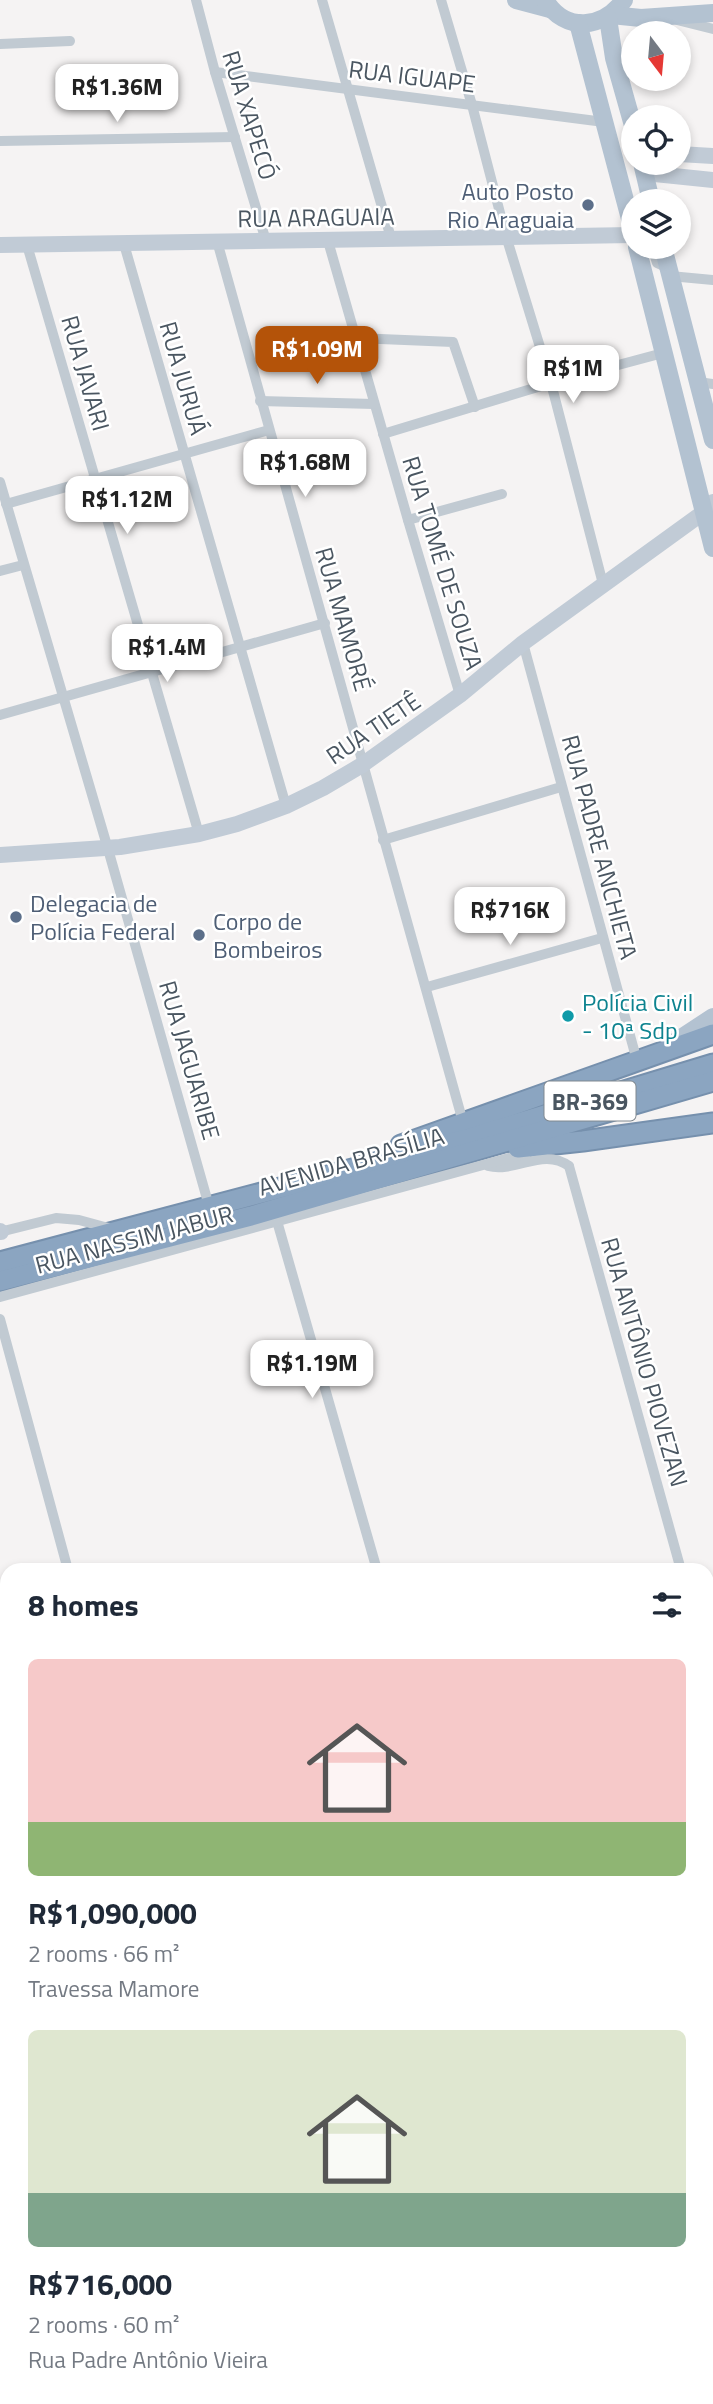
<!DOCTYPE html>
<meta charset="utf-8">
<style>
body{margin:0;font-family:"Titillium Web",sans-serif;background:#f2f2f3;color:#1f2937;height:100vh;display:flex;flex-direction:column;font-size:26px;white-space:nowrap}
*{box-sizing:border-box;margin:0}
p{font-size:23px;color:#747a83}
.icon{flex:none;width:38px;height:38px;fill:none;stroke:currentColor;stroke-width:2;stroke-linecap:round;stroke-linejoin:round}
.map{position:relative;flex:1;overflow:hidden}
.drawer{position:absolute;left:0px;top:1563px;width:714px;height:842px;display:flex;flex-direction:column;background:#fff;border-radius:21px 21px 0 0;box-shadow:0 4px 10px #0003}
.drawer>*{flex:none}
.needle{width:46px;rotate:164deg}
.fabs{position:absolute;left:621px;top:21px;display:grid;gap:14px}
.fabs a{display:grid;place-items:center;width:70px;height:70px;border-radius:50%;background:#fff;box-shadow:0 4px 10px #0003;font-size:35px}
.price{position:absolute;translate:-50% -60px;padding:0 16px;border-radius:14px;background:#fff;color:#222;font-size:23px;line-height:46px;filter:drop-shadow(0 2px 4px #0008)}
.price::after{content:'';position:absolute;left:50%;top:42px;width:21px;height:16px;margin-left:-10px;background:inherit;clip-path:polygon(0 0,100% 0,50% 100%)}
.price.active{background:#b45309;color:#fff}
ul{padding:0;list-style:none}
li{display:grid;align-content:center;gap:14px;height:371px;padding:0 28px}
li span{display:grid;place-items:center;height:217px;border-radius:10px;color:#555}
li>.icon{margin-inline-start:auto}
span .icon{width:126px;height:126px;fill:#fffc;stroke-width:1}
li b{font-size:30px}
h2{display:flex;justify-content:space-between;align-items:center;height:84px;padding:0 28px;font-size:30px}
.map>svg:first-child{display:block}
.green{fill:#c3f1d5}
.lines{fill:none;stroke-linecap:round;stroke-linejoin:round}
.river{stroke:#90daee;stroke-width:18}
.highway-casing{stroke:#7690ad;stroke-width:23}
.street{stroke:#c1cad2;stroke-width:10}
.secondary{stroke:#c1cbd6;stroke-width:16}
.primary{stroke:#b3c2d1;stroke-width:18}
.highway{stroke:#8ba5c1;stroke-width:19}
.service-dot{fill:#5c6f8a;stroke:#fff;stroke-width:2.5}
.culture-dot{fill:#0f9aa8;stroke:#fff;stroke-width:2.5}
.labels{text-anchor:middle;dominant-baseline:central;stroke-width:5;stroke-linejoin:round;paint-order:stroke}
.shield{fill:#fff;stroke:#808990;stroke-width:2}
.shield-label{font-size:23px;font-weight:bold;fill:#4a5661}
.street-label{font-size:24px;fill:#4a5661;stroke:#fff}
.service-label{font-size:24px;fill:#4e5e75;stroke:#fff;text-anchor:start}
.culture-label{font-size:24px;fill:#0d838f;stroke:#fff;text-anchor:start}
</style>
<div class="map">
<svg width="713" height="2404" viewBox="0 0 713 2404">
<rect width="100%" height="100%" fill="#f5f3f3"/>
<g class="green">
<polygon points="713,1784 713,1885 707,1888 707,1789"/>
<polygon points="0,1982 7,1992 7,2188 0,2185"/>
<polygon points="172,2398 282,2398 284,2404 176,2404"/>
</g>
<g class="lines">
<g class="river">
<polyline points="707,1833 713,1831"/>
<polyline points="0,2107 7,2105"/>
</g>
<defs>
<g id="highway">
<polyline points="401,1145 713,1034"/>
<polyline points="518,1148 583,1141 713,1123"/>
<polyline points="0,1262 466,1139 713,1064"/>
<polyline points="0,1281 251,1216 713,1081"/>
</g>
</defs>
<use href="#highway" class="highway-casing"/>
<g class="street">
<polyline points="196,0 215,72 266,241"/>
<polyline points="322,0 391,238"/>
<polyline points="441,0 472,105 506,236 551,383 603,584"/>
<polyline points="677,20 713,29"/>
<polyline points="0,44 70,41"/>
<polyline points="215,72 604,122"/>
<polyline points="0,141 235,137"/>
<polyline points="217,241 463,1122"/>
<polyline points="328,241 408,520 460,695"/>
<polyline points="124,244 286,806"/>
<polyline points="27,245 199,834"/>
<polyline points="652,247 657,263 668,268"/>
<polyline points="670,276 713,280"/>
<polyline points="356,338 453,342 475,407"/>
<polyline points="698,382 713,384"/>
<polyline points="260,401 374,404"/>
<polyline points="383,434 551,383 663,353"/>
<polyline points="0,482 108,849 209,1206"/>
<polyline points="6,504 269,430"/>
<polyline points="408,520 502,494"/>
<polyline points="0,571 23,565"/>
<polyline points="523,643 637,1061"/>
<polyline points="0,715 325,623"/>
<polyline points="383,840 561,787"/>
<polyline points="427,987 602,938"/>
<path d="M488,1166C516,1173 543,1147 569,1166"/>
<polyline points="569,1166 681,1570"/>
<polyline points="277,1221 377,1570"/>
<polyline points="0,1232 56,1218 79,1220 112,1229"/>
<polyline points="0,1297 527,1153"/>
<polyline points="0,1319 68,1570"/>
<polyline points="707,1661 713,1683"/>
<polyline points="707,1899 713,1896"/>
<polyline points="707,2008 713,2005"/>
<polyline points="707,2116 713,2114"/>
<polyline points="2,2203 7,2222"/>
<polyline points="707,2223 713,2220"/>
<polyline points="0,2237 7,2234"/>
<polyline points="707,2251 713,2271"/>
<polyline points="707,2343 713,2340"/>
<polyline points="0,2347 7,2344"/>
<polyline points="109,2404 122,2398"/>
<polyline points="331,2404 345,2398"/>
<polyline points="578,2404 592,2398"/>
</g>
<g class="secondary">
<polyline points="679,154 713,156"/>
<polyline points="645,173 713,180"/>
<polyline points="0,245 634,235"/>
<polyline points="0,855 120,847 199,834 237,824 286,806 323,788 362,765 460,695 523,643 704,512 713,502"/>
<polyline points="0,1231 1,1232"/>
<polyline points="707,1761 713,1758"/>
<polyline points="302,2398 304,2404"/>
<polyline points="327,2398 329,2404"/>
</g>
<g class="primary">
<polyline points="516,0 550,9"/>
<path d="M545,0C565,33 603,29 624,0"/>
<polyline points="611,15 641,18 713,13"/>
<polyline points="608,18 614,58 634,129"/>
<polyline points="578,23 634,234"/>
<polyline points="642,163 651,201"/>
<polyline points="637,247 713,548"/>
<polyline points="663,247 713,440"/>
<polyline points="675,1042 713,1017"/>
</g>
<use href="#highway" class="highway"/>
</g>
<g class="service-dot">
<circle cx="588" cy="205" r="7"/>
<circle cx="16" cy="917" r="7"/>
<circle cx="199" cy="935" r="7"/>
</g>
<circle class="culture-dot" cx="568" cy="1016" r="7"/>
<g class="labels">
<rect class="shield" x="544.5" y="1081.5" width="91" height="39" rx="5"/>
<g class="shield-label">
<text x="590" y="1101">BR-369</text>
</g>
<g class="street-label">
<text transform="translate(412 76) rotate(7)">RUA IGUAPE</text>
<text transform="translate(250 115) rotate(73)">RUA XAPECÓ</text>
<text transform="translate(316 217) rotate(-1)">RUA ARAGUAIA</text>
<text transform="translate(86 373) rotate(74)">RUA JAVARI</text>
<text transform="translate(184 378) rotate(74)">RUA JURUÁ</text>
<text transform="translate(443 563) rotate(73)">RUA TOMÉ DE SOUZA</text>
<text transform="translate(344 619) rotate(74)">RUA MAMORÉ</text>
<text transform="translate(373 728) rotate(-34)">RUA TIETÊ</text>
<text transform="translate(600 847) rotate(75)">RUA PADRE ANCHIETA</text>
<text transform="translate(190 1060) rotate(74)">RUA JAGUARIBE</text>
<text transform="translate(351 1161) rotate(-16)">AVENIDA BRASÍLIA</text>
<text transform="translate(134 1239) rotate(-15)">RUA NASSIM JABUR</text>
<text transform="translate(645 1362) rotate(74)">RUA ANTÔNIO PIOVEZAN</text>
</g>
<g class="service-label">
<text x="574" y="191" text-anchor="end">Auto Posto<tspan x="574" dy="28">Rio Araguaia</tspan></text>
<text x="30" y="903">Delegacia de<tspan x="30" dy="28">Polícia Federal</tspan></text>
<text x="213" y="921">Corpo de<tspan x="213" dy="28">Bombeiros</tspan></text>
</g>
<g class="culture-label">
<text x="582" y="1002">Polícia Civil<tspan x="582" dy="28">- 10ª Sdp</tspan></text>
</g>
</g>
</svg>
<div class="fabs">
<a><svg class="needle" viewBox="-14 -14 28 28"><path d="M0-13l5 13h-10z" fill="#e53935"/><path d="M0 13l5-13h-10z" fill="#747a83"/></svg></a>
<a><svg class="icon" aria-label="locate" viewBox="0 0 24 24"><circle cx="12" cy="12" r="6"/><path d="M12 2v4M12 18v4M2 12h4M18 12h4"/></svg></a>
<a><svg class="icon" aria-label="layers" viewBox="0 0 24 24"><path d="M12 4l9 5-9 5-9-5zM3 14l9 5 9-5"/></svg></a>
</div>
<b class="price" style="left:117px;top:124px">R$1.36M</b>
<b class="price active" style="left:317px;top:386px">R$1.09M</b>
<b class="price" style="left:573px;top:405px">R$1M</b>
<b class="price" style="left:305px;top:499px">R$1.68M</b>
<b class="price" style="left:127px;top:536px">R$1.12M</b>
<b class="price" style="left:167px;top:684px">R$1.4M</b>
<b class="price" style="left:510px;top:947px">R$716K</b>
<b class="price" style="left:312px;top:1400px">R$1.19M</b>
<section class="drawer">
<h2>8 homes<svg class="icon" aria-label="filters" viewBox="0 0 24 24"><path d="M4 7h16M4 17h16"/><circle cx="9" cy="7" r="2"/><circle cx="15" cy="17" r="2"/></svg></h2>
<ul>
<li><span style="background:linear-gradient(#f6c9c9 75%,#8fb573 0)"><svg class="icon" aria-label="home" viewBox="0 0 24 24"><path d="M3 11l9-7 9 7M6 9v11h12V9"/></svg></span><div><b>R$1,090,000</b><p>2 rooms · 66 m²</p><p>Travessa Mamore</p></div></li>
<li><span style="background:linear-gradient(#dfe7d0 75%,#7fa58c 0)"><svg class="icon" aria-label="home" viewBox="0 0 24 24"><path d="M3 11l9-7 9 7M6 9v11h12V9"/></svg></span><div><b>R$716,000</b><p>2 rooms · 60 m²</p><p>Rua Padre Antônio Vieira</p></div></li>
</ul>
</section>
</div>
